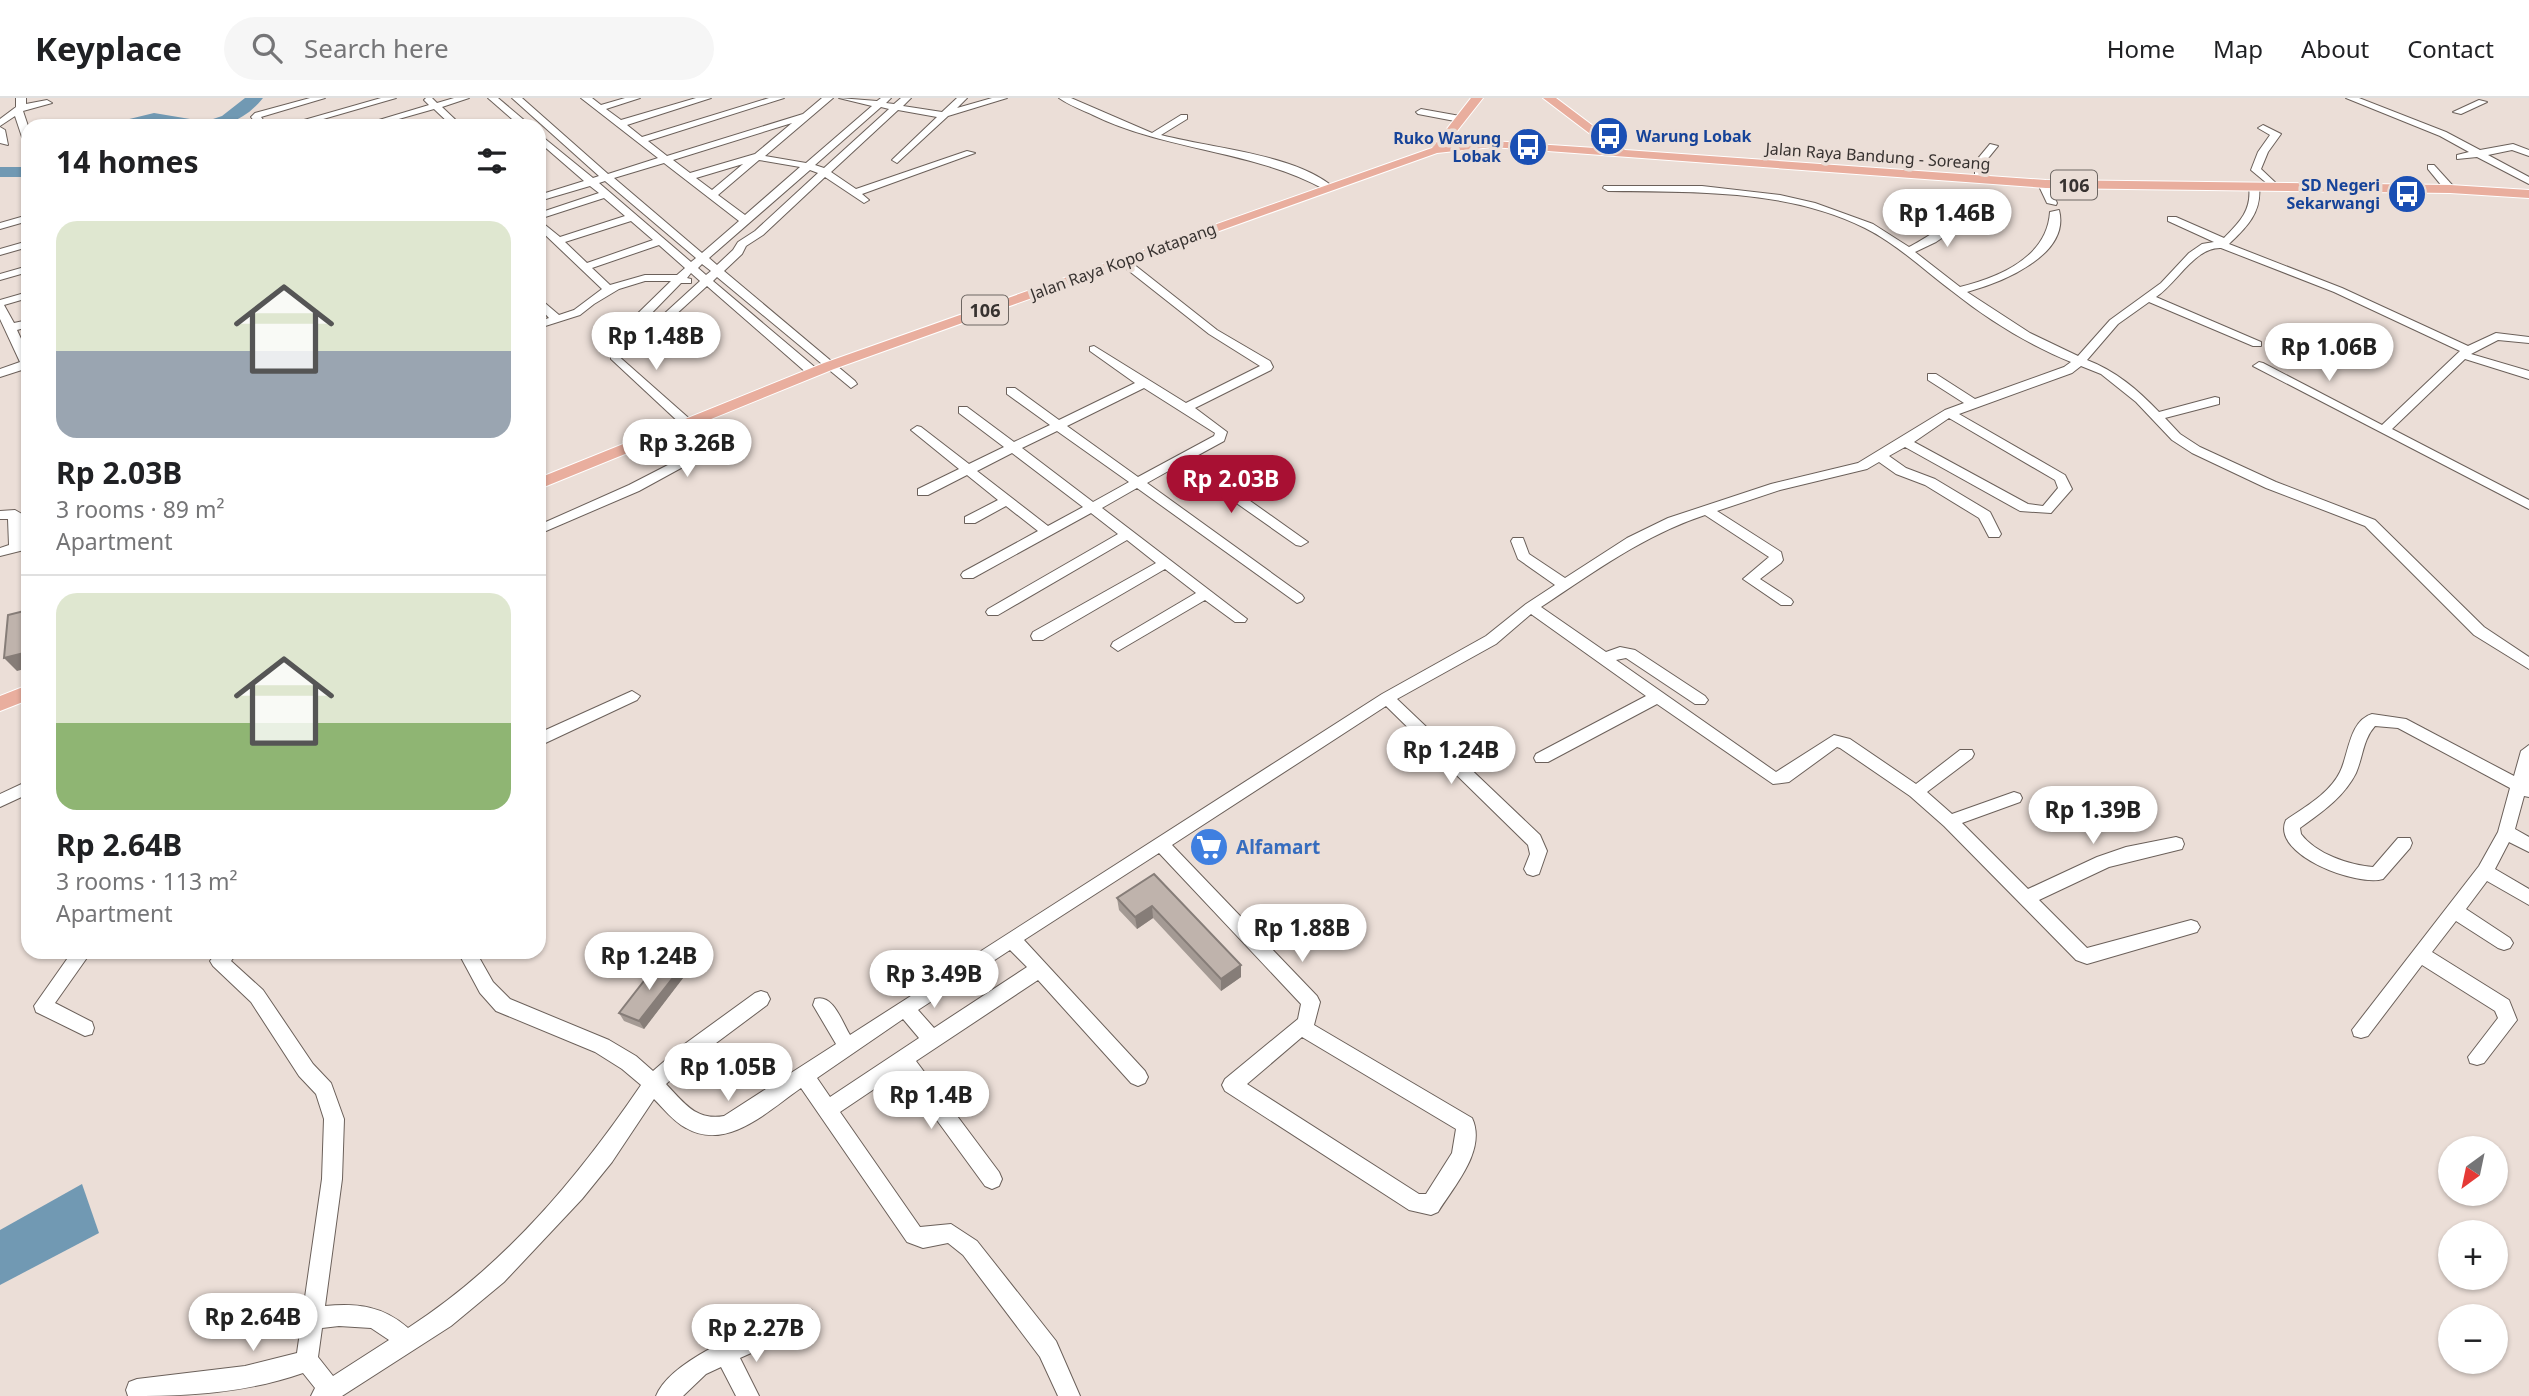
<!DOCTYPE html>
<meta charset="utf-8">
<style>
body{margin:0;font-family:"Noto Sans",sans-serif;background:#f6f6f6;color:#202124;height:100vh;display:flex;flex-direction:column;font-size:26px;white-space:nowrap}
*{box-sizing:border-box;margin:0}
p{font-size:23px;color:#757577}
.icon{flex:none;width:38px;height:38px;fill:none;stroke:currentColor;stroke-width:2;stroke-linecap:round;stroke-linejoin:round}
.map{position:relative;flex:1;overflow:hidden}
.panel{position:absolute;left:21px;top:21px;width:525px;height:840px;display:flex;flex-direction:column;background:#fff;border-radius:21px;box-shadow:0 2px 5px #0004}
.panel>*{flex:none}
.needle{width:46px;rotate:213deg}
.controls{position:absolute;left:2438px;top:1038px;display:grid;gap:14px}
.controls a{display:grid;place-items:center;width:70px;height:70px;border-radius:50%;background:#fff;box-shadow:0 2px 5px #0004;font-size:35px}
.price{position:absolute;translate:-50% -60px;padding:0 16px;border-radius:24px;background:#fff;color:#222;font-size:23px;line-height:46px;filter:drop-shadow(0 2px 4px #0008)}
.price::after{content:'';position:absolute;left:50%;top:42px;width:21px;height:16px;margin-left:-10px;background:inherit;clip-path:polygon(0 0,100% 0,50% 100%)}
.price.selected{background:#a81033;color:#fff}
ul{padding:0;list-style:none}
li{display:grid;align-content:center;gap:14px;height:371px;padding:0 35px}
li+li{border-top:2px solid #e0e0e0}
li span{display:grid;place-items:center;height:217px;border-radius:21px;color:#555}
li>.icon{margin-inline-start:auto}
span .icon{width:126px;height:126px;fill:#fffc;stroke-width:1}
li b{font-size:30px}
h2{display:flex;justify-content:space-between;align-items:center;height:84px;padding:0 35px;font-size:30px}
header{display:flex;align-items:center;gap:42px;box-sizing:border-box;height:98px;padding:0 35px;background:#fff;border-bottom:2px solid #e0e0e0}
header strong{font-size:33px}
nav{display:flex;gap:38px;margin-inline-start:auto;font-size:24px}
.search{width:490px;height:63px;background:#f6f6f6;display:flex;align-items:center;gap:18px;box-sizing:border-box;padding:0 24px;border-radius:38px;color:#757577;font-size:26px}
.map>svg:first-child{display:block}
.water{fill:#7199b3}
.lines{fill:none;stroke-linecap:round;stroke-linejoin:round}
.river{fill:#7199b3;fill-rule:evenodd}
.minor-casing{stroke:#6b605a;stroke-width:2}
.major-casing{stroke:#fff;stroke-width:2}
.minor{fill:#fff;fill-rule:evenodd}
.major{fill:#e9ae9e;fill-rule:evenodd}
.wall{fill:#a49a94}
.shaded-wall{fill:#867d78}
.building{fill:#bfb3ac;stroke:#867d78;stroke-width:2}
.labels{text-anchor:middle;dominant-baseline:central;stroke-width:7;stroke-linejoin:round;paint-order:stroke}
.far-transit-label{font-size:16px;font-weight:bold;fill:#164399;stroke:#ebded7;text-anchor:end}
.far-street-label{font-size:16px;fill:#373230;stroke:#ebded7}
.shield{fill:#ebded7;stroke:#6d6662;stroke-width:2}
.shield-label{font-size:18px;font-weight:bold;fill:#373230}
.shop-label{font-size:19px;font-weight:bold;fill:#366cbe;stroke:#ebded7;text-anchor:start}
</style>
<header>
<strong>Keyplace</strong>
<div class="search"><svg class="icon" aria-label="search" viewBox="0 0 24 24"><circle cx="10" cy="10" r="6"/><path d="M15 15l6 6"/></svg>Search here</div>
<nav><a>Home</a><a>Map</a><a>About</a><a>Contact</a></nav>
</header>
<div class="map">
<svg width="2529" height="1298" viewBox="0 0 2529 1298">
<rect width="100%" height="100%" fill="#ebded7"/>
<polygon class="water" points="82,1086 99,1135 0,1187 0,1132"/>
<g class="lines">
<g class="river">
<path d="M245,0H263C238,31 211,30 174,28C167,28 160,25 153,25C140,27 128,28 115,28L117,24L154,15L196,22L213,21L222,18Z"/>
<rect x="0" y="69" width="28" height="10"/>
</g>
<defs>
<g id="minor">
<polygon points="16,0 26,0 26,6 47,2 52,5 23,13 28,28 28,42 22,39 15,18 0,28 0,21 16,9"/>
<polygon points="310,0 325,0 261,19 268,28 258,28 251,19 255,15"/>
<polygon points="381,0 396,0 299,28 283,28"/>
<polygon points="426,0 432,0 437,5 454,0 469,0 442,9 462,28 452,28 434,11 374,28 359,28 429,7 424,2"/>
<polygon points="488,0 498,0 531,28 520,28"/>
<path d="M512,0H522L608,76L658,60L581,0H592L601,7L625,0H640L606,11L621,22L696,0H711L627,27L642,39L769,0H784L648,43L667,58L803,16L822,0H833L765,58L806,65L872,8L839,0L877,3L881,0H891L886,5L894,6L901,0H911L903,8L942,14L957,0H967L957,10L992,0H1007L948,18L897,65L892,62L894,60L937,19L898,12L831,74L856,91L967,53L975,55L862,96L869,102L864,105L825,79L763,137L746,148L742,156L724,173L855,283L857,286L851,290L717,179L713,183L817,271V277H809L707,188L661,230C649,237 644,236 632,229L630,223L671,183H645L619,191L594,206L580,217L539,230V223L549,220L539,209V200L559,217L574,212L602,191L539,131V122L560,139L625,118L604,100L539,121V115L599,95L590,88L539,103V97L584,83L539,44V36L593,80L599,78ZM881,9L889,11L824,70L815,67ZM792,25L755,56L690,75L673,62ZM759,62L800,69L745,117L718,97ZM664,65L739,123L702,155L614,80ZM743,66L712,92L696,80ZM810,72L818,75L755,133L738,144L733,152L717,167L709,160ZM605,83L696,160L691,164L599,85ZM631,123L653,142L587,165L565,144ZM659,147L685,170L677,177H645L610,187L592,170ZM702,166L711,173L706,177L698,170ZM691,175L700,183L653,226L648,228L642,225L681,185H691V181L687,180Z"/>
<path d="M1059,0H1071L1152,35L1181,17H1187V21L1161,37C1210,50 1295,56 1333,89L1324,91C1252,52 1167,53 1093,17C1082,12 1069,7 1059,0Z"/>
<polygon points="2346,0 2359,0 2446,34 2480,52 2513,46 2529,52 2529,58 2512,52 2488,57 2529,79 2529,86 2477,59 2457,61 2457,57 2469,54 2440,38"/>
<polygon points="2479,2 2487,4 2461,16 2453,14"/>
<polygon points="1421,11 1460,18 1465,21 1460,24 1418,16 1416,14"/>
<polygon points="2263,27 2281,36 2268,54 2261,71 2280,89 2275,92 2251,72 2258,54 2270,37 2258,30"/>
<polygon points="0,29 5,32 8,47 0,45"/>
<polygon points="1990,46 1998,48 1985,64 1983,80 1975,82 1975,64"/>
<polygon points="2428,67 2434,67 2454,89 2454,93 2446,93 2428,71"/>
<polygon points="2043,83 2048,86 2057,105 2056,107 2047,105 2038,86"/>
<path d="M2254,85L2259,88C2262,114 2247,129 2229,146L2342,190L2468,248L2496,235L2529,239V245L2498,242L2471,256L2529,273V281L2465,261L2392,331L2529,402V411L2253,268L2259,264L2263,265L2382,327L2460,253L2334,194L2221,150C2195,149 2177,185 2156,199L2261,244V248H2253L2149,204L2118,226L2087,262C2116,273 2138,292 2159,314L2215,299L2219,300V306L2165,320L2180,336L2200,349L2276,384L2375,422L2484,529L2529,559V571L2474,537L2365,428L2266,390L2192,355L2172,342L2136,304L2101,276L2081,268L2072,275L1959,316L2065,377L2072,391L2051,415L2020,413L1905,349L1889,358L1906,370L1935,381L1990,414L2001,436L1999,439H1989L1979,420L1925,387L1896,376L1879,364L1867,371L1780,392L1717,413L1781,454L1783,462L1781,465L1760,481L1791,501L1793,504L1791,507H1781L1743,481L1769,459L1705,417C1644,437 1594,474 1541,509L1606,554L1620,549L1635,552L1705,598L1708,602L1705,606H1695L1626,560L1616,562L1776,674L1834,637L1850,641L1916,686L1960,652H1972L1974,656L1972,660L1927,694L1952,716L2014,694L2020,696L2022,700L2020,704L1962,725L2028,791L2097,759L2126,749L2176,739L2182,741L2184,746L2182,751L2109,769L2039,802L2087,850L2191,822L2197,824L2200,829L2197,834L2087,866L2076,862L1944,728L1910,698L1840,650L1837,649L1789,684L1773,686L1657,606L1548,664H1536L1534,660L1536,656L1646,598L1531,516L1496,546L1397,601L1540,737L1547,753L1539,776L1533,778L1527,776L1524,771L1530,756L1528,747L1386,608L1172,747L1317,898L1320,904L1314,927L1472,1020C1487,1052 1454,1088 1438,1114L1431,1117L1409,1112L1225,993L1222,987L1225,981L1298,921L1301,906L1159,755L1024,842L1145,973L1148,979L1145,985L1138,988L1131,985L1038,882L916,963L999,1074L1002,1081L999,1088L992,1091L985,1088L901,973L840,1014L920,1129L951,1126L977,1143L1056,1243L1080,1298H1058L1040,1259L963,1157L948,1145L923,1150L907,1144L801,990C769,1012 727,1054 686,1030C673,1023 664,1011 654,1001L612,1064L582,1101L504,1184L451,1228L342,1298H311L315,1290L303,1275C246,1295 188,1298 128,1298L126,1292L129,1284L137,1281L245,1268L297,1255L322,1081L324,1021L316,996L299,978L251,904L213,868L210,863L217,854H238L231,863L263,892L313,966L331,985L344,1021L342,1081L325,1208C358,1205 383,1208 408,1230C504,1168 577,1081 641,987L622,971L595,954L496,913L480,895L458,854H476L493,884L510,901L609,942L636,958L653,973L682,948L755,895L761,893L767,895L770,901L767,907L696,960L666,986C684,1005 696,1023 724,1018L836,946L813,907L815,901C833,895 842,924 850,937L1382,596L1486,538L1526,506L1555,487L1518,461L1511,443L1513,440H1523L1529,456L1565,480L1627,440L1668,420L1771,386L1858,365L1945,312L1964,305L1928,282V276H1936L1975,301L2064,269L2071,264C2029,247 1987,221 1952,193C1924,172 1897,146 1865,130C1787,91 1693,94 1608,93L1603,90L1604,88H1702L1780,97L1815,105L1873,126L1909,149C1922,143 1955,119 1965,120V124L1936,144L1915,154L1960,189C1999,179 2047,160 2050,114L2059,112C2071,157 2001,185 1967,194L2030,235L2078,258L2110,222L2161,185L2189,155L2202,146L2214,144L2168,123V119H2176L2224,140C2240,124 2252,112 2249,88ZM1949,320L2055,382L2058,390L2043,408L2028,406L1914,344ZM1010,852L1027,869L934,930L918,912ZM903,921L919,940L830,999L817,980ZM1302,939L1456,1031L1452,1055L1426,1096H1419L1247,986ZM339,1228L371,1230L389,1242L333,1278L318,1259L322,1230Z"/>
<polygon points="28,117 28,123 0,131 0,125"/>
<polygon points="28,143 28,149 0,157 0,151"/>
<path d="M1119,161H1127L1217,232L1270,263L1273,269L1271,272L1195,310L1227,334L1224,343L1191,361L1308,444L1301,448L1296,447L1181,366L1147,385L1302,497L1304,500L1302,503L1297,505L1137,390L1102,410L1247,521L1245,524H1235L1205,502L1118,553L1111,548L1113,544L1196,495L1165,471L1043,542H1033L1031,538L1033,534L1156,465L1127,442L998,517H988L986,514L988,511L1118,436L1091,415L973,480H963L961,477L963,474L1038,433L1006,408L975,425H965V419L998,402L967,377L928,397H918V391L959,371L911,332L917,328L921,329L969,366L1004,349L959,315V309H967L1014,344L1050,327L1007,296V290H1015L1059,322L1135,285L1090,253V249L1094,248L1186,305L1260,268L1209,236L1119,165ZM1144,290L1215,335L1214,338L1138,379L1067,328ZM1057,333L1129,384L1093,404L1022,350ZM1012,355L1083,409L1048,428L977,373Z"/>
<polygon points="28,168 28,174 0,182 0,176"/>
<polygon points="28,194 28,200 4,207 14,225 28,222 28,229 17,232 28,256 28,270 0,279 0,271 20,264 0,221 0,202"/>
<polygon points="615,255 692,323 692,329 684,329 611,261 611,257"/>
<polygon points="699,351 703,352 703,358 639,393 539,436 539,427 629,387"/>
<polygon points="15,412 22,416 23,444 28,443 28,451 0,458 0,450 9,447 8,421 0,421 0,413"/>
<polygon points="632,593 640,598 637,602 539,648 539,635"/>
<path d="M2372,616L2406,621L2514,678L2521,653L2529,647V699L2524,698L2515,731L2529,739V754L2509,744L2495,771L2529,791V807L2487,783L2466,811L2510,840L2513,845L2510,850L2504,852L2498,850L2456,823L2432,854L2509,902L2517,922L2484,965L2477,967L2470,965L2468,959L2498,920L2495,913L2422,867L2368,938L2361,940L2354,938L2352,932L2479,768L2498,734L2510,690L2398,630L2375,628C2363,641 2363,659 2356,675C2344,699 2322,714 2300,730L2301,736C2316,756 2349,767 2373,769L2398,740H2410L2412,745L2410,750L2383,781C2358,789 2270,757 2286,722C2305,709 2330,695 2340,674C2349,656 2349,623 2372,616Z"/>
<polygon points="28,683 28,696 0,709 0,696"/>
<polygon points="72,854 91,854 55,905 92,924 94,930 92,936 85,938 36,914 34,908"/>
<path d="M804,1209L812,1212L815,1220L812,1228L740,1260L759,1298H736L721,1269L706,1276L683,1298H656C672,1258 764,1226 804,1209Z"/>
</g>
<g id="major">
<polygon points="1471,0 1483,0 1446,47 1492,43 1610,51 1543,0 1556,0 1625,52 2046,82 2450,87 2529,92 2529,100 2450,95 2046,90 1492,49 1437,55 834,271 539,391 539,380 824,265 1432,50"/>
<polygon points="28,587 28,602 0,613 0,598"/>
</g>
</defs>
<use href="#minor" class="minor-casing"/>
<use href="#major" class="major-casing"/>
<use href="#minor" class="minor"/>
<use href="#major" class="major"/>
</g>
<g class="wall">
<polygon points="1154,776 1241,879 1221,893 1153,820 1137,831 1119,812 1117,800"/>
<polygon points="679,872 683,880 644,931 624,923 619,915"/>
</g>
<g class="shaded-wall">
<polygon points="28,554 28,570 17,573 4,560"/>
<polygon points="1152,808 1153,820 1137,831 1135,819"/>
<polygon points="1241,867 1241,879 1221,893 1221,881"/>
<polygon points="679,872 683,880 644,931 639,923"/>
</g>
<g class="building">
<polygon points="28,512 28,554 4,560 8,517"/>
<polygon points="1154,776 1241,867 1221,881 1152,808 1135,819 1117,800"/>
<polygon points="658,865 679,872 639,923 619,915"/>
</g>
<defs>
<symbol id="bus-disc" viewBox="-11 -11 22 22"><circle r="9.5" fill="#1a4fb4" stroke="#ebded7"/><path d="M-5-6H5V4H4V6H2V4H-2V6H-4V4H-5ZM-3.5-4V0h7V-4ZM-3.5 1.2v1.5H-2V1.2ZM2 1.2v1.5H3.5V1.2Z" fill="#fff"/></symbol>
<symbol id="supermarket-disc" viewBox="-11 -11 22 22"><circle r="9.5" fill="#3f7fe0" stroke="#ebded7"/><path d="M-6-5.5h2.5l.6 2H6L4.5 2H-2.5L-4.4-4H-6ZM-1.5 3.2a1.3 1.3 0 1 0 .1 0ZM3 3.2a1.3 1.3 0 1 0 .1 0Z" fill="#fff"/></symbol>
</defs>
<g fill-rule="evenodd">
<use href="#bus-disc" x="1587" y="16" width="44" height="44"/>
<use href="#bus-disc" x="1506" y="27" width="44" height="44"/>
<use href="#bus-disc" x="2385" y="74" width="44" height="44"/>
<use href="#supermarket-disc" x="1187" y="727" width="44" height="44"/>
</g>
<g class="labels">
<g class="far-transit-label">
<text x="1636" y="38" text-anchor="start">Warung Lobak</text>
<text x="1501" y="40">Ruko Warung<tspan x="1501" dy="18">Lobak</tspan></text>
<text x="2380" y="87">SD Negeri<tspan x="2380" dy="18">Sekarwangi</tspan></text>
</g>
<g class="far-street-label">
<text transform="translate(1878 58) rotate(4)">Jalan Raya Bandung - Soreang</text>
<text transform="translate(1123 163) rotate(-20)">Jalan Raya Kopo Katapang</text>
</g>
<g class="shield">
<rect x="2051" y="72.5" width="46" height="29" rx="5"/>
<rect x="962" y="197.5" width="46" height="29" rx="5"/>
</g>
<g class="shield-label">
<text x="2074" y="87">106</text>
<text x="985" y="212">106</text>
</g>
<g class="shop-label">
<text x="1236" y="749">Alfamart</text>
</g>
</g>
</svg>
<div class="controls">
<a><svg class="needle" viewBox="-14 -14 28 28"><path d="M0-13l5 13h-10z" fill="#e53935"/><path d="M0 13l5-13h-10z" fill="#757577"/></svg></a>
<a>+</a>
<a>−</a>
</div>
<b class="price" style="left:1947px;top:151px">Rp 1.46B</b>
<b class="price" style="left:656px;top:274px">Rp 1.48B</b>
<b class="price" style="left:2329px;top:285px">Rp 1.06B</b>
<b class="price" style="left:687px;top:381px">Rp 3.26B</b>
<b class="price selected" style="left:1231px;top:417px">Rp 2.03B</b>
<b class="price" style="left:1451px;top:688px">Rp 1.24B</b>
<b class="price" style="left:2093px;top:748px">Rp 1.39B</b>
<b class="price" style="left:1302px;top:866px">Rp 1.88B</b>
<b class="price" style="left:649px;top:894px">Rp 1.24B</b>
<b class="price" style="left:934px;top:912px">Rp 3.49B</b>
<b class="price" style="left:728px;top:1005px">Rp 1.05B</b>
<b class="price" style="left:931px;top:1033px">Rp 1.4B</b>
<b class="price" style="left:253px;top:1255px">Rp 2.64B</b>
<b class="price" style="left:756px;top:1266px">Rp 2.27B</b>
<section class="panel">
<h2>14 homes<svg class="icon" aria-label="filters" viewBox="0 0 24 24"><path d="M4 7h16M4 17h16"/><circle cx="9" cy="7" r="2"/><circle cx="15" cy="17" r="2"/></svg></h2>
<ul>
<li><span style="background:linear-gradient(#dfe7d0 60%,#9aa5b1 0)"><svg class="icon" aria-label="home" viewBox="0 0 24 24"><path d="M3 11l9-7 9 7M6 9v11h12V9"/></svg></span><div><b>Rp 2.03B</b><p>3 rooms · 89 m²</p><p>Apartment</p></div></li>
<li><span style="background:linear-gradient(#dfe7d0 60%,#8fb573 0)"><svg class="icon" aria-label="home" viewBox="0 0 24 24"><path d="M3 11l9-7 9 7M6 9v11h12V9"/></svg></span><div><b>Rp 2.64B</b><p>3 rooms · 113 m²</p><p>Apartment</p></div></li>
</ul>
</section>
</div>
